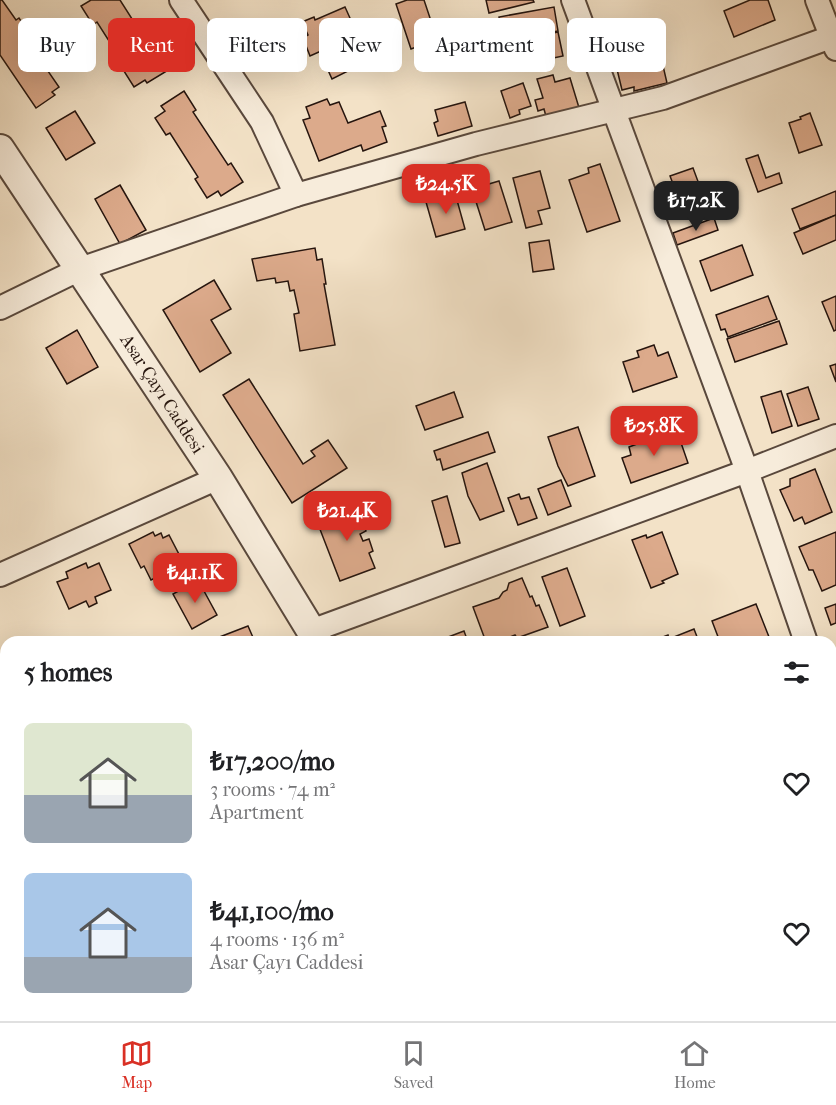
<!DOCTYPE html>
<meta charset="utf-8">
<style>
body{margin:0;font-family:"IM FELL French Canon",serif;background:#f2f2f2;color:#202124;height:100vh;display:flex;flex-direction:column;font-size:22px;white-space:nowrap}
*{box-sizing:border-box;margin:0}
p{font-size:20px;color:#757577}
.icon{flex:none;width:33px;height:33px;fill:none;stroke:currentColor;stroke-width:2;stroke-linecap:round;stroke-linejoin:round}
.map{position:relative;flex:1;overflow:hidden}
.panel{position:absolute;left:0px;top:636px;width:837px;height:386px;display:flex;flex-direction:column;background:#fff;border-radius:18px 18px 0 0;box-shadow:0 6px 24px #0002}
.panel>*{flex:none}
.top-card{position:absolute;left:18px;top:18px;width:801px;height:54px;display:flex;gap:12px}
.price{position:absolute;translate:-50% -51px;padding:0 14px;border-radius:12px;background:#d93025;color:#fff;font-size:20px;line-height:39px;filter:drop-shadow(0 2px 3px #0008)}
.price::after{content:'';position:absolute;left:50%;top:36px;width:18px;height:14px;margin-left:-9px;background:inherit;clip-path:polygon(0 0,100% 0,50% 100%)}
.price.current{background:#222;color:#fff}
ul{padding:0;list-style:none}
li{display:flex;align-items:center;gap:18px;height:150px;padding:0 24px}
li span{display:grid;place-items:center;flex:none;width:168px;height:120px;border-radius:9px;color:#555}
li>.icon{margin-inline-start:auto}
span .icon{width:72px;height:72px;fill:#fffc;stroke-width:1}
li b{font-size:26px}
h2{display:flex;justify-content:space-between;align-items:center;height:72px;padding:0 24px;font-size:26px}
.chip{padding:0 21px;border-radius:9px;background:#fff;box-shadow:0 6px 24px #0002;font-size:21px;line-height:54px}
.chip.current{background:#d93025;color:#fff}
.tabs{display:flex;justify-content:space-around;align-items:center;height:84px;border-top:2px solid #e0e0e0;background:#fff;font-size:16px;color:#757577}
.tabs a{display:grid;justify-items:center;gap:3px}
.tabs .current{color:#d93025}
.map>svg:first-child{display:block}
.building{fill:#dcaa8b;stroke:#26150e;stroke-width:1.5}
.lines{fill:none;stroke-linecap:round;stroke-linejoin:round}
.minor-casing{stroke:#59483c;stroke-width:26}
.tertiary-casing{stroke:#59483c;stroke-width:32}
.minor{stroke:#f7ecdb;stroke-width:22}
.tertiary{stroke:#f7ecdb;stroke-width:28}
.labels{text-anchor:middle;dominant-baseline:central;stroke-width:4.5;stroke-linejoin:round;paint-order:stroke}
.street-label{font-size:18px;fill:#26150e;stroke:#f7ecdb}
</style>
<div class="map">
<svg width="836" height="1021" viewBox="0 0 836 1021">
<rect width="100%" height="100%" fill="#f3e2c7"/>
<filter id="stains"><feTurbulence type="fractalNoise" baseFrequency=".00333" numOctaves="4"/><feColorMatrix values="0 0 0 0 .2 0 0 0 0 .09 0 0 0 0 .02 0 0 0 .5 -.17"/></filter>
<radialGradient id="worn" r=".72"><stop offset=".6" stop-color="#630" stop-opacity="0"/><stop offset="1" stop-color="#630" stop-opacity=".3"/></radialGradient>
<g class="building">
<polygon points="0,0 2,0 16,20 19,18 46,58 41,61 59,87 52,92 55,95 36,108 0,55"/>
<polygon points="91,0 120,0 153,52 157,49 170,69 147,83 145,80 134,87 122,68 125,66 97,22 93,25 81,6"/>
<polygon points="407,0 424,0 437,39 431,41 436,56 424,60 419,46 411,49 396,4"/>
<polygon points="486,0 533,0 534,2 489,13"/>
<polygon points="750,0 768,0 775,20 734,37 724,11"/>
<polygon points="345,7 359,38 350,42 355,52 358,51 362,60 346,68 348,71 332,79 323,59 333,54 330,47 310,56 303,38 308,35 302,22 314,17 315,20"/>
<polygon points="554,7 558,31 504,42 499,17"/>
<polygon points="646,20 655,58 661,57 667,83 634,91 634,87 622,90 609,36 624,32 623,26"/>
<polygon points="558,32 563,56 525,64 520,40"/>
<polygon points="553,75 555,82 570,78 580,111 547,120 544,109 538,111 535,100 543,98 537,79"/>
<polygon points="523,83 531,106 519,110 520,114 510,118 501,91"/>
<polygon points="184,91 196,110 193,112 228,165 231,163 243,182 221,196 218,191 207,198 195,179 198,177 170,133 166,135 155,118 165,111 161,106"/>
<polygon points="327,99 330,105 339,102 348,123 380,111 386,126 382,127 387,142 363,151 361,145 319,161 303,120 310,118 306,107"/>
<polygon points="465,102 472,126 438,136 434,123 438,121 435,110"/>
<polygon points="75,111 95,143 66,160 46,128"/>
<polygon points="810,113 822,145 799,153 789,123 801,119 800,117"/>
<polygon points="758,155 766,178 779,173 782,183 758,192 746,159"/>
<polygon points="600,164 620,221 587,232 569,180 589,173 588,168"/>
<polygon points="693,168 706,203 690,209 685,195 678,197 670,176"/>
<polygon points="540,171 550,208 538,211 542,224 526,228 513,178"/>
<polygon points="499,181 512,222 485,230 472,189"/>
<polygon points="120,185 146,230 120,244 95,199"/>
<polygon points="836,191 836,215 800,229 792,209"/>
<polygon points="455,193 465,229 436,237 426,202"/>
<polygon points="836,215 836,240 803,254 794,233"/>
<polygon points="714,218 718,230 677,245 673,233"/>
<polygon points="549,240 554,269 533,272 529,243"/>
<polygon points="742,245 753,275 711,291 700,261"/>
<polygon points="315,248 317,260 322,259 326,284 324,284 335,345 300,351 294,314 299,313 294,290 290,291 288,281 276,283 275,278 257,281 252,259"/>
<polygon points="214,280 231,309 211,320 231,353 200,372 163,310"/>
<polygon points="768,296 777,319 728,337 725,329 721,330 716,315"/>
<polygon points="836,296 836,330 834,331 822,302"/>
<polygon points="779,321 787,344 735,362 727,339"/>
<polygon points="77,330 98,367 67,384 46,348"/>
<polygon points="654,345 658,356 668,352 677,377 633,392 623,362 639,357 637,351"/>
<polygon points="836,364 836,382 830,366"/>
<polygon points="249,379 303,464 315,456 311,451 328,440 347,468 292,503 223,395"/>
<polygon points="808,387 819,419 798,426 787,394"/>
<polygon points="781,391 792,426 772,433 761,397"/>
<polygon points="454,392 463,417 425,430 416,406"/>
<polygon points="578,427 595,476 568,486 558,466 548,437"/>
<polygon points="488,432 495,452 443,470 440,459 437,460 434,451"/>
<polygon points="666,433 669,440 679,437 688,463 631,483 622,458 631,455 629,447"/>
<polygon points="487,463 504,511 480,520 468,496 462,473"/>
<polygon points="815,469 832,512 805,524 802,517 794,521 780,490 790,486 790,479"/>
<polygon points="561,480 571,506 548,515 538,489"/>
<polygon points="519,494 521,499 529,497 537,518 518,525 508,498"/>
<polygon points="447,496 460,543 445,547 432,501"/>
<polygon points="355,505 366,531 360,534 363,541 369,539 373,551 369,553 375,568 340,581 316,519"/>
<polygon points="153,532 155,536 161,533 163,538 169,535 184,564 151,580 144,566 141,568 129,544"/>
<polygon points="662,532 678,574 662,581 664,583 651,588 632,540 646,535 647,538"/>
<polygon points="836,532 836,585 822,591 813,570 809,570 799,547"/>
<polygon points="86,563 88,568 99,563 111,590 95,597 97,603 89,607 86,601 69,609 57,582 68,578 66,572"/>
<polygon points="567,568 585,616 560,626 542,577"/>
<polygon points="522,578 530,597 532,596 536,606 539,605 548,627 517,638 515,635 497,642 486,642 473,607 499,598 503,592 507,590 509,583"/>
<polygon points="198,580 217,615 192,629 173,594"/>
<polygon points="756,604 771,642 720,642 712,621"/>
<polygon points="836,604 836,623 831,625 825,608"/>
<polygon points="248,626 255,642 219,642 217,638"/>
<polygon points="694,629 699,642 650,642 668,635 669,639"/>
<polygon points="464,631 468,642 435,642"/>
<polygon points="6,718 6,797 0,799 0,720"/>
<polygon points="6,848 6,881 0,884 0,850"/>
<polygon points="6,957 6,1005 1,1007 0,959"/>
<polygon points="831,998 836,1010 836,1020 833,1021 744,1021 741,1016 831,1016"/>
<polygon points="510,1016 531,1016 532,1018 540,1016 551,1016 553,1021 512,1021"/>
<polygon points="571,1016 609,1016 610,1021 572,1021"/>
</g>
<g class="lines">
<defs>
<g id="minor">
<polyline points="181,0 262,122 296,195"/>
<polyline points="573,0 747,471 806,642"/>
<polyline points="817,0 836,49"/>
<polyline points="0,308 80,269 296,195 476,144 663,98 831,37"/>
<polyline points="0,575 218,478"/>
<polyline points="311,631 747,471 836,436"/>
<polyline points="0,690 6,688"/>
<polyline points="831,714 836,728"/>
<polyline points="831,763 836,762"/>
<polyline points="0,901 6,899"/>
<polyline points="831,918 836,916"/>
<polyline points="234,1016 235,1021"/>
<polyline points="643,1016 644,1021"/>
</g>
<g id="tertiary">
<polyline points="0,149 218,478 318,642"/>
<polyline points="460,1021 460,1016"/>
</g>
</defs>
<use href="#minor" class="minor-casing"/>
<use href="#tertiary" class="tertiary-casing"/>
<use href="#minor" class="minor"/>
<use href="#tertiary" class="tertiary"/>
</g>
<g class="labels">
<g class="street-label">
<text transform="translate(162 394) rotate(57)">Asar Çayı Caddesi</text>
</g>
</g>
<rect width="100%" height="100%" filter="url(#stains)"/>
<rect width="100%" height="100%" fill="url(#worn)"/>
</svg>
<b class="price" style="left:446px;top:215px">₺24.5K</b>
<b class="price current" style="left:696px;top:232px">₺17.2K</b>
<b class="price" style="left:654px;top:457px">₺25.8K</b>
<b class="price" style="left:347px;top:542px">₺21.4K</b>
<b class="price" style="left:195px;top:604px">₺41.1K</b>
<div class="top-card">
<a class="chip">Buy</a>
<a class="chip current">Rent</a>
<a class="chip">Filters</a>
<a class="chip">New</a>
<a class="chip">Apartment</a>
<a class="chip">House</a>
</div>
<section class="panel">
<h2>5 homes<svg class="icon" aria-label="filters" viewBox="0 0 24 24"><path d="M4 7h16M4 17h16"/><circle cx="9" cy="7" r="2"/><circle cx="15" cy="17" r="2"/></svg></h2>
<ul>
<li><span style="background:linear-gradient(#dfe7d0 60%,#9aa5b1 0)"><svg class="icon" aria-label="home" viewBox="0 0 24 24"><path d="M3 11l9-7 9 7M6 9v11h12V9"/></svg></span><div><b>₺17,200/mo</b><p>3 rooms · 74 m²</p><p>Apartment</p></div><svg class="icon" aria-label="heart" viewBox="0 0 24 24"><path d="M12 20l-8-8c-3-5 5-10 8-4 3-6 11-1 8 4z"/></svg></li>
<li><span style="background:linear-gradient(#a9c7e8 70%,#9aa5b1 0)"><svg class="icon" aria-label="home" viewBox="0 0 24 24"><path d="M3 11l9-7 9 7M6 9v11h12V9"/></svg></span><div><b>₺41,100/mo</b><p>4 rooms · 136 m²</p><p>Asar Çayı Caddesi</p></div><svg class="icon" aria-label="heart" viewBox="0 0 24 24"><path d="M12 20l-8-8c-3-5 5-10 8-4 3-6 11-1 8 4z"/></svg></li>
</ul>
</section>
</div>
<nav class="tabs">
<a class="current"><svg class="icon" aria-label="map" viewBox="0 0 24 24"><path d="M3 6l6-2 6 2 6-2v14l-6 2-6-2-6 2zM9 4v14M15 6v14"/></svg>Map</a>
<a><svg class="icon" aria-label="saved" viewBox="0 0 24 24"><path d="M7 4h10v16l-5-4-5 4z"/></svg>Saved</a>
<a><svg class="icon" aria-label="home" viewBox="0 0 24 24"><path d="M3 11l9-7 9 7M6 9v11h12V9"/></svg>Home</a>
</nav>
